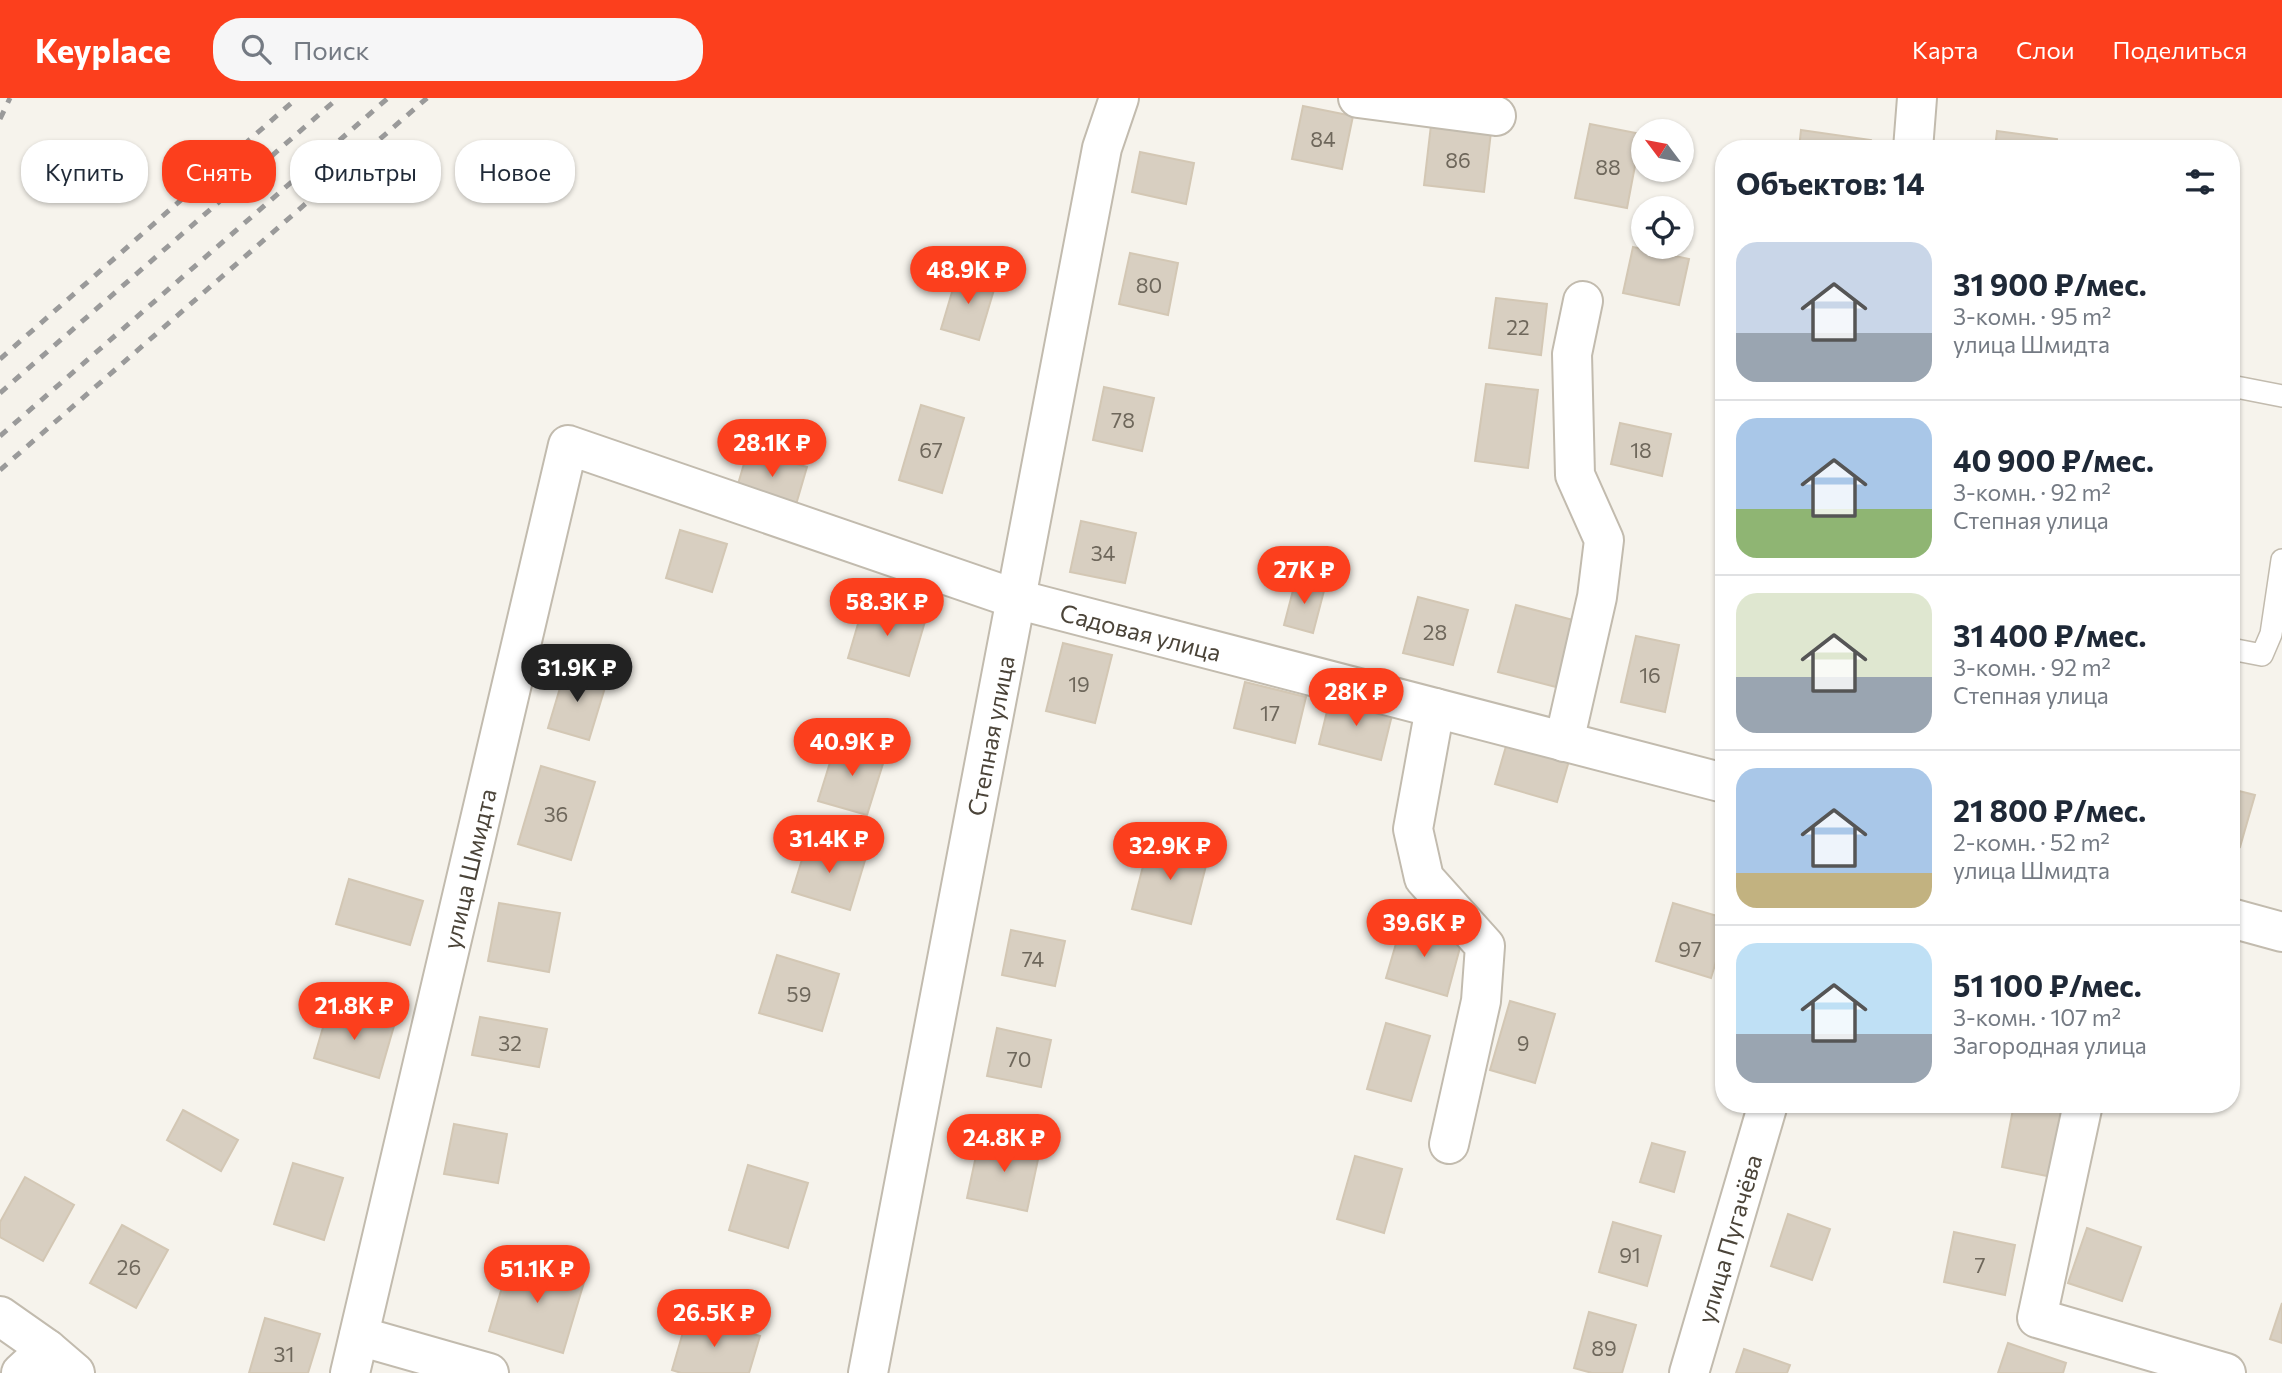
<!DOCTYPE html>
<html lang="ru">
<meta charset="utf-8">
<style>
body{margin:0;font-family:Commissioner,sans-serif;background:#f6f6f7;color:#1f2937;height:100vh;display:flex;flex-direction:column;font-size:26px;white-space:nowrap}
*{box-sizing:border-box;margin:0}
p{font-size:23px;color:#747a83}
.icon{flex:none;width:38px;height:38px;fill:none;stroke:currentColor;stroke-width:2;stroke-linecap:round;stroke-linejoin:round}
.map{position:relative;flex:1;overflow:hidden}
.drawer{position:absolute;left:1715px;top:42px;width:525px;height:973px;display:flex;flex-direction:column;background:#fff;border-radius:28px;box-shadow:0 2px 5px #0004}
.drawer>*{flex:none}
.hud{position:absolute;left:21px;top:42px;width:665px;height:63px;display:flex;gap:14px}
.needle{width:46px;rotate:302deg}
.fabs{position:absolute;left:1631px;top:21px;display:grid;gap:14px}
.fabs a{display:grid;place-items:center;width:63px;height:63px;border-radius:50%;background:#fff;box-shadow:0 2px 5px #0004;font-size:35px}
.price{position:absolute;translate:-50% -60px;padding:0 16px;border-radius:24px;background:#fc3f1d;color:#fff;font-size:23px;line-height:46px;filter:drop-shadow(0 2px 4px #0008)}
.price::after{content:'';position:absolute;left:50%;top:42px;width:21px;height:16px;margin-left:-10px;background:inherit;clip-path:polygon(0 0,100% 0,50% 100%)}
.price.on{background:#222;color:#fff}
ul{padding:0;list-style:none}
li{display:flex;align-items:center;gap:21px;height:175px;padding:0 21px}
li+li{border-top:2px solid #e0e1e3}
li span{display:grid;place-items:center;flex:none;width:196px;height:140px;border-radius:21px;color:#555}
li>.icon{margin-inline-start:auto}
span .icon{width:84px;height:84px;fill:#fffc;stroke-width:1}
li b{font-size:30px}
h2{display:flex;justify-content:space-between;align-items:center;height:84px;padding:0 21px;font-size:30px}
.chip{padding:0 24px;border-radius:28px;background:#fff;box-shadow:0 2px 5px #0004;font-size:24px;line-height:63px}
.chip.on{background:#fc3f1d;color:#fff}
header{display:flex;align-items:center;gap:42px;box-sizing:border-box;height:98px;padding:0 35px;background:#fc3f1d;color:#fff}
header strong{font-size:33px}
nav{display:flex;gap:38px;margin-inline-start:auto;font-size:24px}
.search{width:490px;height:63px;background:#f6f6f7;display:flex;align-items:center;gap:18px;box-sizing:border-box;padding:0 24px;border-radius:28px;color:#747a83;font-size:26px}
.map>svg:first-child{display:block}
.building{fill:#d8cfc1;stroke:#d3c7b4;stroke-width:2}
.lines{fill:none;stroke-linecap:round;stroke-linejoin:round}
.service-casing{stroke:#c2bbae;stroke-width:24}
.minor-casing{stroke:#c2bbae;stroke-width:42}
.service{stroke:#fff;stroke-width:21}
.minor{stroke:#fff;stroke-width:38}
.rail{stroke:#9a9a9a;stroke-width:5;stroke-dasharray:9 9;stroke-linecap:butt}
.labels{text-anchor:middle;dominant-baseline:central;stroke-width:6;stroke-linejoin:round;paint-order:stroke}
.number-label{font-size:21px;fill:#6e675b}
.street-label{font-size:24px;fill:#4b4439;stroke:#fff}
</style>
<header>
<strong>Keyplace</strong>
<div class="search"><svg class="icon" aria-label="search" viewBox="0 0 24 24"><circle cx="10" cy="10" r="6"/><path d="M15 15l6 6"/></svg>Поиск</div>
<nav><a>Карта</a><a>Слои</a><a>Поделиться</a></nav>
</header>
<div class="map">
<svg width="2282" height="1275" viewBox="0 0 2282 1275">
<rect width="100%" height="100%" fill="#f6f3ec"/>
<g class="building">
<polygon points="1303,8 1353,18 1342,71 1292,61"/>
<polygon points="1590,26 1641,36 1627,110 1575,100"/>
<polygon points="1431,27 1491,34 1484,94 1424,87"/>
<polygon points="1801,32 1871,42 1870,51 1799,51"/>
<polygon points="1997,33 2057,41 2056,51 1995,51"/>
<polygon points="1140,54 1194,65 1186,106 1132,94"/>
<polygon points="1633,149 1689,161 1679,207 1623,195"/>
<polygon points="1130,155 1178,165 1168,217 1119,206"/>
<polygon points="958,174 996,185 979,242 941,231"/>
<polygon points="1496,200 1547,206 1541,257 1489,250"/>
<polygon points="1486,286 1538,292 1528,370 1475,363"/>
<polygon points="1104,289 1154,300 1142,353 1093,342"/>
<polygon points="921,307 964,320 942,395 899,382"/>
<polygon points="1620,325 1671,336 1662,378 1611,366"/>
<polygon points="748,352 807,369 795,410 736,393"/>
<polygon points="1081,423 1136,435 1125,485 1070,474"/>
<polygon points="680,432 727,446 712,494 666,480"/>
<polygon points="1296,481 1325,489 1313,535 1284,527"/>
<polygon points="1418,499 1468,512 1453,567 1403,555"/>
<polygon points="865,502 926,520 909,578 848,560"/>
<polygon points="1516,507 1573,522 1556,589 1498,574"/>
<polygon points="1636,538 1679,547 1665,614 1621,604"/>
<polygon points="1063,545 1112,557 1095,625 1046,613"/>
<polygon points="566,570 607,583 589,642 548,630"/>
<polygon points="1245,584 1306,599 1295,645 1234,630"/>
<polygon points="1331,597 1393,613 1381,662 1319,646"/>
<polygon points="1509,638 1571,656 1557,704 1495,686"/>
<polygon points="837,642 886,656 867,717 818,703"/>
<polygon points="541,668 595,684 571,762 518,746"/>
<polygon points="2231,691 2255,697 2240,749 2231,747"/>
<polygon points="1150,741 1209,756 1191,826 1132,811"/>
<polygon points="808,742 866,759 850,812 792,794"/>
<polygon points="349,781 423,803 410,847 336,826"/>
<polygon points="499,805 560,815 549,874 488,863"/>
<polygon points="1673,805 1724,820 1724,837 1711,880 1656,863"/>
<polygon points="1402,825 1462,842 1447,898 1386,880"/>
<polygon points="1011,832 1065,843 1055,888 1002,877"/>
<polygon points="777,857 839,876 822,933 759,915"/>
<polygon points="1510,903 1555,916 1535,985 1490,972"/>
<polygon points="329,909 394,928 379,980 314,960"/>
<polygon points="480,919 547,931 539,969 472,957"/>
<polygon points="1386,925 1430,938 1411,1003 1367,991"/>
<polygon points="997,930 1051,942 1041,989 987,978"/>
<polygon points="2014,1006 2067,1006 2052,1079 2002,1069"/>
<polygon points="183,1012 238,1042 221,1073 167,1042"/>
<polygon points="454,1026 507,1036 498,1085 444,1076"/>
<polygon points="980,1039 1040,1052 1027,1113 967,1100"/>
<polygon points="1652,1045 1685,1054 1674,1094 1640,1084"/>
<polygon points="1355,1058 1402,1071 1384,1135 1337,1121"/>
<polygon points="293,1065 343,1080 324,1142 274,1126"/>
<polygon points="748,1067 808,1085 788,1150 729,1132"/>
<polygon points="25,1079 74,1107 43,1163 0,1139 0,1124"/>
<polygon points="1788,1116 1830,1131 1812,1182 1771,1168"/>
<polygon points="1613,1124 1661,1138 1647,1188 1599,1174"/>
<polygon points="122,1127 168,1152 136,1210 90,1185"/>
<polygon points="2087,1130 2141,1149 2122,1203 2068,1185"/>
<polygon points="1954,1134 2015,1147 2005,1197 1944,1184"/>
<polygon points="511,1159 585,1181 563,1255 489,1233"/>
<polygon points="2282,1205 2282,1245 2270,1241"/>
<polygon points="1589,1214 1636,1227 1622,1275 1592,1275 1574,1270"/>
<polygon points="688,1217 760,1238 749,1275 681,1275 672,1272"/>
<polygon points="265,1220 320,1236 308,1275 249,1275"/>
<polygon points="2008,1245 2066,1265 2063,1275 1998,1275"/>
<polygon points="1744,1251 1790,1267 1787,1275 1736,1275"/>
</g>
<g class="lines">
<defs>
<g id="service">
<polyline points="2231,288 2282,298"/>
<polyline points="2231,551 2262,557 2271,536 2282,462"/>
</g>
<g id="minor">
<polyline points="1358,0 1496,18"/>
<polyline points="1913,51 1917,0"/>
<polyline points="1435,610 1413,731 1424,780 1485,848 1481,903 1449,1046"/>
<polyline points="1564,644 1597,499 1604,442 1575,377 1572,256 1583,203"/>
<polyline points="2231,820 2282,834"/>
<polyline points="2083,1006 2037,1220 2226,1275"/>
<polyline points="0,1218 47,1251 75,1275"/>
<polyline points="359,1238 489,1275"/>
<polyline points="21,1275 47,1251"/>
<path id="s1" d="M350,1275L568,347L1016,501L1724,685"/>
<path id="s2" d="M868,1275L1102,50L1119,0"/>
<path id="s3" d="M1689,1275L1768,1006"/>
</g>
</defs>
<use href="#service" class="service-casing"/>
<use href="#minor" class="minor-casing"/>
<use href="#service" class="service"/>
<use href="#minor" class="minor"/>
<g class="rail">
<polyline points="0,21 10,0"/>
<polyline points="0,261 297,0"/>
<polyline points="0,295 338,0"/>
<polyline points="0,338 388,0"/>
<polyline points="0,372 427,0"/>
</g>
</g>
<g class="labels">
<g class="number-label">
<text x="1323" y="40">84</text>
<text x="1458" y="61">86</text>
<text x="1608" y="68">88</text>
<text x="1149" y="186">80</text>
<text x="1518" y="228">22</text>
<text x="1123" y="321">78</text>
<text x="931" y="351">67</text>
<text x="1641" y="351">18</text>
<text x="1103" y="454">34</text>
<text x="1435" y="533">28</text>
<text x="1650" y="576">16</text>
<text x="1079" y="585">19</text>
<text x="1270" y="614">17</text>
<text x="556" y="715">36</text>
<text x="1690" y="850">97</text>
<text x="1033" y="860">74</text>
<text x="799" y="895">59</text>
<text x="510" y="944">32</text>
<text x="1523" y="944">9</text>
<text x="1019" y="960">70</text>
<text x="1630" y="1156">91</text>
<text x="1980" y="1166">7</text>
<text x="129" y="1168">26</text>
<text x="1604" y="1249">89</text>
<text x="284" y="1255">31</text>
</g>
<g class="street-label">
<text stroke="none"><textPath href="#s1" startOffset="1556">Садовая улица</textPath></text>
<text stroke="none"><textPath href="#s2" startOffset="649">Степная улица</textPath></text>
<text stroke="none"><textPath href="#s1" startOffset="518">улица Шмидта</textPath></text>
<text stroke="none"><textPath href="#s3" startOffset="140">улица Пугачёва</textPath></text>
</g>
</g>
</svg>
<div class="fabs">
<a><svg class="needle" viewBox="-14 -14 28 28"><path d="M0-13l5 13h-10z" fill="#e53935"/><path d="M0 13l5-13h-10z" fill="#747a83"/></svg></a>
<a><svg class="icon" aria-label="locate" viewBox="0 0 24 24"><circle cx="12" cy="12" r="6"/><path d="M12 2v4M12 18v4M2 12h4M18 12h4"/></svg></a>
</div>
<b class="price" style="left:968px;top:208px">48.9K ₽</b>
<b class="price" style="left:772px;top:381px">28.1K ₽</b>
<b class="price" style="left:1304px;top:508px">27K ₽</b>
<b class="price" style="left:887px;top:540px">58.3K ₽</b>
<b class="price on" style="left:577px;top:606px">31.9K ₽</b>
<b class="price" style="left:1356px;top:630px">28K ₽</b>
<b class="price" style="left:852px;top:680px">40.9K ₽</b>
<b class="price" style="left:829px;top:777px">31.4K ₽</b>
<b class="price" style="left:1170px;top:784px">32.9K ₽</b>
<b class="price" style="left:1424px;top:861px">39.6K ₽</b>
<b class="price" style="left:354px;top:944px">21.8K ₽</b>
<b class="price" style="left:1004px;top:1076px">24.8K ₽</b>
<b class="price" style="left:537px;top:1207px">51.1K ₽</b>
<b class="price" style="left:714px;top:1251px">26.5K ₽</b>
<div class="hud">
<a class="chip">Купить</a>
<a class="chip on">Снять</a>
<a class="chip">Фильтры</a>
<a class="chip">Новое</a>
</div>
<section class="drawer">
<h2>Объектов: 14<svg class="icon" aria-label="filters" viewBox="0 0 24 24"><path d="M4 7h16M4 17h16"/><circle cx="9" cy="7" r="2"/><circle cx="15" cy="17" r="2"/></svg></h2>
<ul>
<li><span style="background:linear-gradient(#c9d6e8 65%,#9aa5b1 0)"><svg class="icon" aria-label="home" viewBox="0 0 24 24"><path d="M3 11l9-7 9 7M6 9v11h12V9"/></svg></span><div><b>31 900 ₽/мес.</b><p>3-комн. · 95 m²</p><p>улица Шмидта</p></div></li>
<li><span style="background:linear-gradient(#a9c7e8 65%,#8fb573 0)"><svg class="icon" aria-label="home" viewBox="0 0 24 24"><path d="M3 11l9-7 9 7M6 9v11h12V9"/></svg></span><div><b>40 900 ₽/мес.</b><p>3-комн. · 92 m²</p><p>Степная улица</p></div></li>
<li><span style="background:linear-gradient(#dfe7d0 60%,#9aa5b1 0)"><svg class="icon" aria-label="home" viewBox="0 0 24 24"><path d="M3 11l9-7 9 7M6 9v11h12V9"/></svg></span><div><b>31 400 ₽/мес.</b><p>3-комн. · 92 m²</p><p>Степная улица</p></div></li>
<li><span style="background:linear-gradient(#a9c7e8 75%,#c2b280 0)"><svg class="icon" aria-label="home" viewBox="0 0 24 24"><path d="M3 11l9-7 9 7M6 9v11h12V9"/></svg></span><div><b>21 800 ₽/мес.</b><p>2-комн. · 52 m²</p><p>улица Шмидта</p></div></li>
<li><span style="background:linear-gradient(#bfe0f5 65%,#9aa5b1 0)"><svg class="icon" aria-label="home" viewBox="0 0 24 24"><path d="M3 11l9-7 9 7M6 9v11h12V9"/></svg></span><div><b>51 100 ₽/мес.</b><p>3-комн. · 107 m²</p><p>Загородная улица</p></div></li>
</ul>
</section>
</div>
